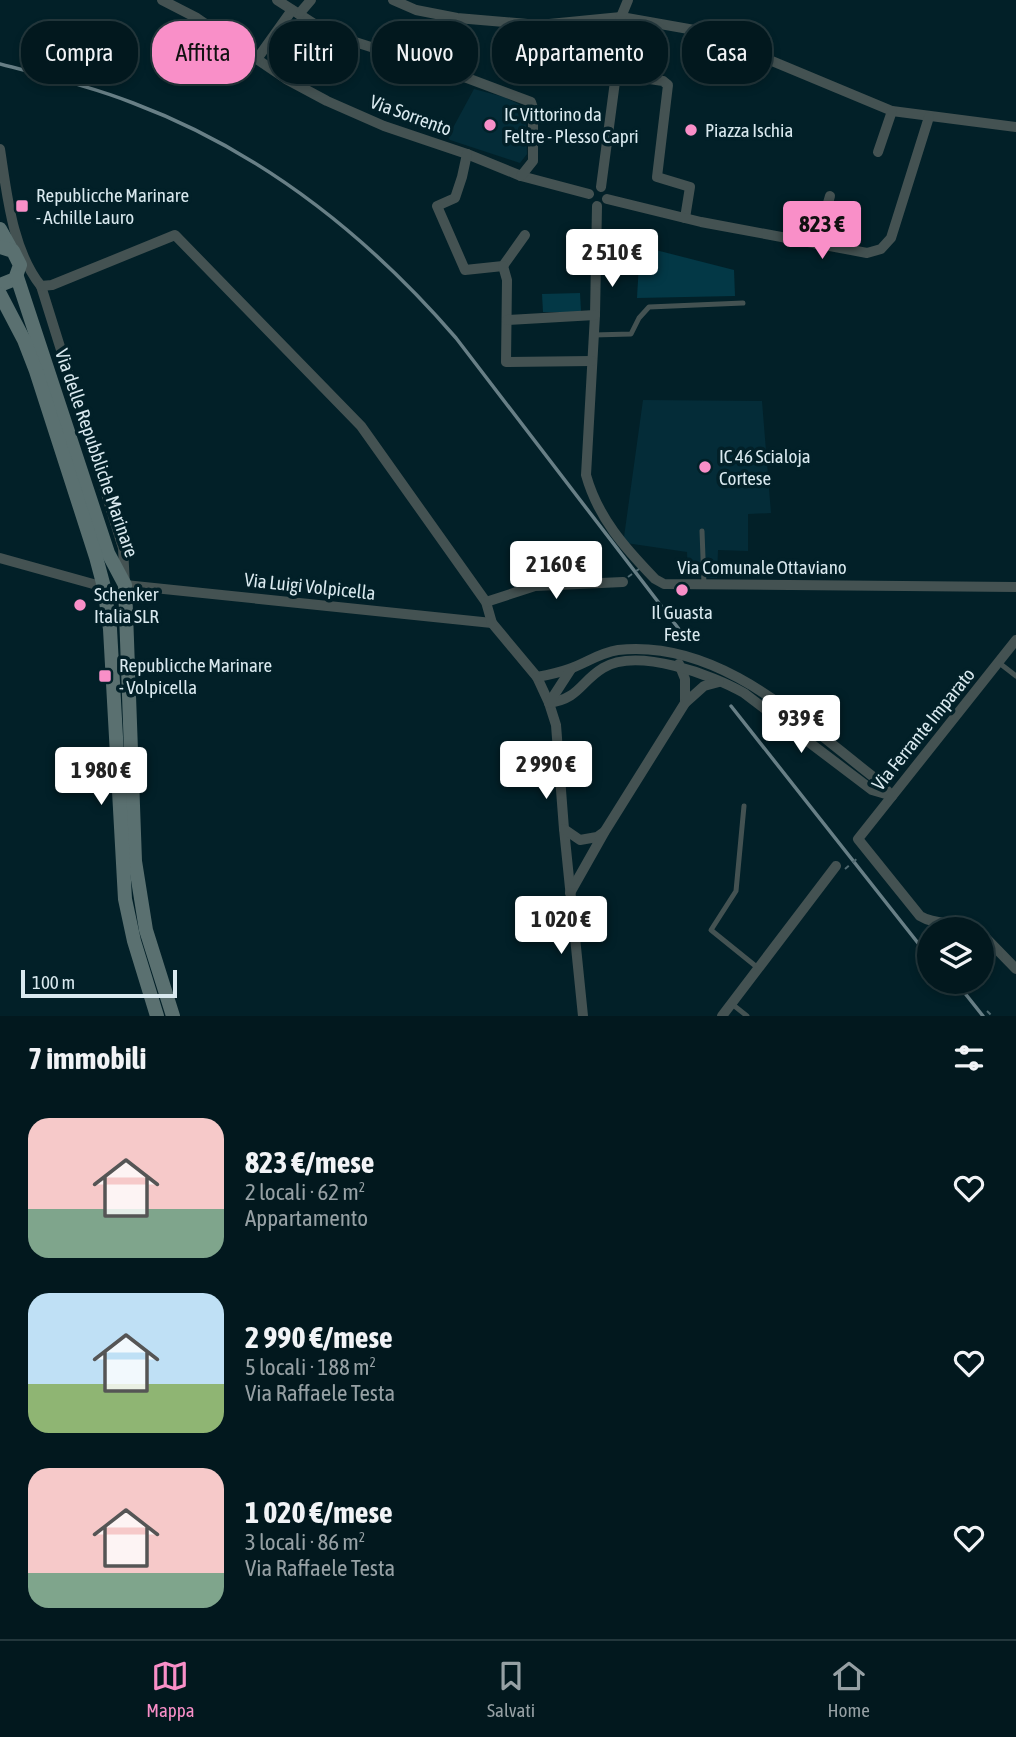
<!DOCTYPE html>
<html lang="it">
<meta charset="utf-8">
<style>
body{margin:0;font-family:"Asap Condensed",sans-serif;background:#0c2127;color:#f1f3f6;height:100vh;display:flex;flex-direction:column;font-size:26px;white-space:nowrap}
*{box-sizing:border-box;margin:0}
p{font-size:23px;color:#96a0a4}
.icon{flex:none;width:38px;height:38px;fill:none;stroke:currentColor;stroke-width:2;stroke-linecap:round;stroke-linejoin:round}
.map{position:relative;height:1016px;overflow:hidden}
.panel{display:flex;flex-direction:column;background:#02181e;flex:1}
.panel>*{flex:none}
.hud{position:absolute;left:21px;top:21px;width:975px;height:63px;display:flex;gap:14px}
.buttons{position:absolute;left:917px;top:917px;display:grid;gap:14px}
.buttons a{display:grid;place-items:center;width:77px;height:77px;border-radius:50%;background:#02181e;box-shadow:0 4px 10px #0003,0 0 0 2px #23373c;font-size:35px}
.scale{position:absolute;left:21px;bottom:18px;width:156px;box-sizing:border-box;padding-left:7px;border:4px solid #d9e9ef;border-top:0;font-size:19px;line-height:24px;white-space:nowrap;color:#d9e9ef;-webkit-text-stroke:5px #022028;paint-order:stroke}
.price{position:absolute;translate:-50% -60px;padding:0 16px;border-radius:7px;background:#fff;color:#222;font-size:23px;line-height:46px;filter:drop-shadow(0 2px 4px #0008)}
.price::after{content:'';position:absolute;left:50%;top:42px;width:21px;height:16px;margin-left:-10px;background:inherit;clip-path:polygon(0 0,100% 0,50% 100%)}
.price.selected{background:#f98fc8;color:#111}
ul{padding:0;list-style:none}
li{display:flex;align-items:center;gap:21px;height:175px;padding:0 28px}
li span{display:grid;place-items:center;flex:none;width:196px;height:140px;border-radius:21px;color:#555}
li>.icon{margin-inline-start:auto}
span .icon{width:84px;height:84px;fill:#fffc;stroke-width:1}
li b{font-size:30px}
h2{display:flex;justify-content:space-between;align-items:center;height:84px;padding:0 28px;font-size:30px}
.pill{padding:0 24px;border-radius:28px;background:#02181e;box-shadow:0 4px 10px #0003,0 0 0 2px #23373c;font-size:24px;line-height:63px}
.pill.selected{background:#f98fc8;color:#111}
.tabs{display:flex;justify-content:space-around;align-items:center;height:98px;border-top:2px solid #23373c;background:#02181e;font-size:19px;color:#96a0a4}
.tabs a{display:grid;justify-items:center;gap:4px}
.tabs .selected{color:#f98fc8}
.map>svg:first-child{display:block}
.built{fill:#042c38}
.green{fill:#033846}
.lines{fill:none;stroke-linecap:round;stroke-linejoin:round}
.path{stroke:#516a71;stroke-width:2;stroke-dasharray:5 5;stroke-linecap:butt}
.lane{stroke:#445252;stroke-width:5}
.street{stroke:#445252;stroke-width:10}
.secondary{stroke:#5a7070;stroke-width:14}
.rail{stroke:#687f86;stroke-width:3.5}
.path-bridge{stroke:#516a71;stroke-width:2;stroke-dasharray:5 5;stroke-linecap:butt}
.poi-dot{fill:#f98fc8;stroke:#022028;stroke-width:2.5}
.labels{text-anchor:middle;dominant-baseline:central;stroke-width:7;stroke-linejoin:round;paint-order:stroke}
.poi-label{font-size:19px;fill:#d9e9ef;stroke:#022028;text-anchor:start}
.street-label{font-size:19px;fill:#d9e9ef;stroke:#022028}
</style>
<div class="map">
<svg width="1016" height="1016" viewBox="0 0 1016 1016">
<rect width="100%" height="100%" fill="#022028"/>
<g class="built">
<polygon points="474,89 504,97 525,107 527,154 520,163 450,140 448,137"/>
<polygon points="643,400 762,401 771,513 748,514 748,551 718,550 717,578 688,577 687,552 626,543 624,537"/>
</g>
<g class="green">
<polygon points="640,246 734,270 735,296 637,298"/>
<polygon points="580,293 581,312 543,312 542,294"/>
</g>
<g class="lines">
<polyline class="path" points="987,1011 992,1016"/>
<g class="lane">
<polyline points="593,335 631,334 639,318 649,307 743,303"/>
<polyline points="702,531 704,584"/>
<polyline points="998,662 1016,676"/>
<polyline points="744,806 736,891 711,930 758,968"/>
<polyline points="732,1004 747,1016"/>
</g>
<g class="street">
<polyline points="162,0 197,18 286,79 327,101 384,126 467,154 521,176 589,194"/>
<polyline points="277,0 330,34 459,75 531,102 533,108 533,161 521,176"/>
<polyline points="393,0 416,10 457,18 539,25 621,17 700,31 892,111 1016,127"/>
<polyline points="299,14 311,0"/>
<polyline points="257,59 292,10"/>
<polyline points="616,74 663,81 668,85 657,177 690,187 685,218"/>
<path d="M0,149C7,194 12,250 41,286L123,548L125,585L492,623"/>
<polyline points="878,152 892,111"/>
<polyline points="467,154 462,177 455,198 437,206 465,270 503,266 525,235"/>
<polyline points="601,187 616,74 621,17 628,0"/>
<polyline points="607,199 701,222 867,253 881,249 891,238 929,117"/>
<path d="M597,206L595,315L586,475C598,518 625,548 655,579L664,584L1016,587"/>
<polyline points="816,244 830,196"/>
<polyline points="503,266 507,280 506,362 592,361"/>
<polyline points="41,286 52,285 175,235 361,426 486,602 492,623 537,677 549,703 556,725 564,829 583,1016"/>
<polyline points="507,320 595,315"/>
<polyline points="0,558 104,587"/>
<polyline points="486,602 535,586 623,582"/>
<polyline points="679,664 685,679 685,703"/>
<path d="M537,677C548,675 558,673 569,669C586,663 599,653 618,650C720,639 802,722 876,779L892,796"/>
<path d="M549,703C580,698 580,682 603,668C637,647 713,675 744,693L872,790L889,795"/>
<polyline points="549,703 571,669"/>
<polyline points="564,829 580,840 597,837 604,832"/>
<polyline points="570,893 605,831 685,703 704,686 719,682"/>
<path d="M973,929C957,921 936,926 920,916L858,839L1016,640"/>
<polyline points="982,934 1016,969"/>
<polyline points="722,1016 836,866"/>
</g>
<g class="secondary">
<polyline points="0,229 11,249"/>
<polyline points="0,247 13,251 20,265 15,279 0,285"/>
<polyline points="17,277 108,553 125,585 135,861 146,930 173,1016"/>
<polyline points="0,294 24,340 36,371 96,557 104,587 110,629 125,899 134,941 157,1016"/>
</g>
<g class="rail">
<path d="M0,64C45,76 90,86 133,103C261,151 367,235 456,338L685,637"/>
<polyline points="731,706 929,957"/>
<polyline points="956,982 983,1016"/>
</g>
<g class="path-bridge">
<polyline points="628,577 639,569"/>
<polyline points="845,869 860,856"/>
</g>
</g>
<g class="poi-dot">
<circle cx="490" cy="125" r="7"/>
<circle cx="691" cy="130" r="7"/>
<rect x="15" y="199" width="14" height="14" rx="3.5"/>
<circle cx="705" cy="467" r="7"/>
<circle cx="682" cy="590" r="7"/>
<circle cx="80" cy="605" r="7"/>
<rect x="98" y="669" width="14" height="14" rx="3.5"/>
</g>
<g class="labels">
<g class="poi-label">
<text x="504" y="114">IC Vittorino da<tspan x="504" dy="22">Feltre - Plesso Capri</tspan></text>
<text x="705" y="130">Piazza Ischia</text>
<text x="36" y="195">Republicche Marinare<tspan x="36" dy="22">- Achille Lauro</tspan></text>
<text x="719" y="456">IC 46 Scialoja<tspan x="719" dy="22">Cortese</tspan></text>
<text x="94" y="594">Schenker<tspan x="94" dy="22">Italia SLR</tspan></text>
<text x="682" y="612" text-anchor="middle">Il Guasta<tspan x="682" dy="22">Feste</tspan></text>
<text x="119" y="665">Republicche Marinare<tspan x="119" dy="22">- Volpicella</tspan></text>
</g>
<g class="street-label">
<text transform="translate(411 115) rotate(20)">Via Sorrento</text>
<text transform="translate(97 453) rotate(71)">Via delle Repubbliche Marinare</text>
<text x="762" y="567">Via Comunale Ottaviano</text>
<text transform="translate(310 586) rotate(6)">Via Luigi Volpicella</text>
<text transform="translate(923 729) rotate(-51)">Via Ferrante Imparato</text>
</g>
</g>
</svg>
<div class="buttons">
<a><svg class="icon" aria-label="layers" viewBox="0 0 24 24"><path d="M12 4l9 5-9 5-9-5zM3 14l9 5 9-5"/></svg></a>
</div>
<div class="scale">100 m</div>
<b class="price selected" style="left:822px;top:261px">823 €</b>
<b class="price" style="left:612px;top:289px">2 510 €</b>
<b class="price" style="left:556px;top:601px">2 160 €</b>
<b class="price" style="left:801px;top:755px">939 €</b>
<b class="price" style="left:546px;top:801px">2 990 €</b>
<b class="price" style="left:101px;top:807px">1 980 €</b>
<b class="price" style="left:561px;top:956px">1 020 €</b>
<div class="hud">
<a class="pill">Compra</a>
<a class="pill selected">Affitta</a>
<a class="pill">Filtri</a>
<a class="pill">Nuovo</a>
<a class="pill">Appartamento</a>
<a class="pill">Casa</a>
</div>
</div>
<section class="panel">
<h2>7 immobili<svg class="icon" aria-label="filters" viewBox="0 0 24 24"><path d="M4 7h16M4 17h16"/><circle cx="9" cy="7" r="2"/><circle cx="15" cy="17" r="2"/></svg></h2>
<ul>
<li><span style="background:linear-gradient(#f6c9c9 65%,#7fa58c 0)"><svg class="icon" aria-label="home" viewBox="0 0 24 24"><path d="M3 11l9-7 9 7M6 9v11h12V9"/></svg></span><div><b>823 €/mese</b><p>2 locali · 62 m²</p><p>Appartamento</p></div><svg class="icon" aria-label="heart" viewBox="0 0 24 24"><path d="M12 20l-8-8c-3-5 5-10 8-4 3-6 11-1 8 4z"/></svg></li>
<li><span style="background:linear-gradient(#bfe0f5 65%,#8fb573 0)"><svg class="icon" aria-label="home" viewBox="0 0 24 24"><path d="M3 11l9-7 9 7M6 9v11h12V9"/></svg></span><div><b>2 990 €/mese</b><p>5 locali · 188 m²</p><p>Via Raffaele Testa</p></div><svg class="icon" aria-label="heart" viewBox="0 0 24 24"><path d="M12 20l-8-8c-3-5 5-10 8-4 3-6 11-1 8 4z"/></svg></li>
<li><span style="background:linear-gradient(#f6c9c9 75%,#7fa58c 0)"><svg class="icon" aria-label="home" viewBox="0 0 24 24"><path d="M3 11l9-7 9 7M6 9v11h12V9"/></svg></span><div><b>1 020 €/mese</b><p>3 locali · 86 m²</p><p>Via Raffaele Testa</p></div><svg class="icon" aria-label="heart" viewBox="0 0 24 24"><path d="M12 20l-8-8c-3-5 5-10 8-4 3-6 11-1 8 4z"/></svg></li>
</ul>
</section>
<nav class="tabs">
<a class="selected"><svg class="icon" aria-label="map" viewBox="0 0 24 24"><path d="M3 6l6-2 6 2 6-2v14l-6 2-6-2-6 2zM9 4v14M15 6v14"/></svg>Mappa</a>
<a><svg class="icon" aria-label="saved" viewBox="0 0 24 24"><path d="M7 4h10v16l-5-4-5 4z"/></svg>Salvati</a>
<a><svg class="icon" aria-label="home" viewBox="0 0 24 24"><path d="M3 11l9-7 9 7M6 9v11h12V9"/></svg>Home</a>
</nav>
